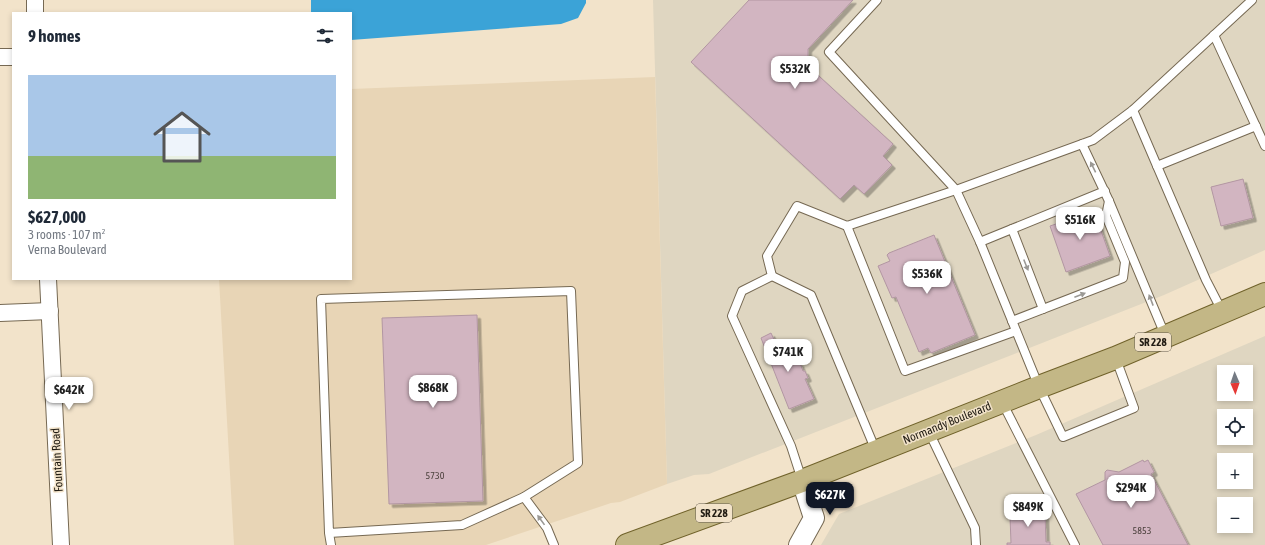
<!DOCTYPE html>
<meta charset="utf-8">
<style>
body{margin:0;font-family:"Asap Condensed",sans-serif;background:#f2f2f3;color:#1f2937;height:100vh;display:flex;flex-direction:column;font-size:15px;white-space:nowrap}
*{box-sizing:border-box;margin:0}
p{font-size:13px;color:#747a83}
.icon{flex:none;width:22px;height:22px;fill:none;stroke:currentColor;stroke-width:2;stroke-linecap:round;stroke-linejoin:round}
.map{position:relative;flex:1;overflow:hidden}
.panel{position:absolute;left:12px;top:12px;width:340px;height:268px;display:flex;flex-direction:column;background:#fff;border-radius:0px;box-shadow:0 2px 6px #0003}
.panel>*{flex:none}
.needle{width:26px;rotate:178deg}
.buttons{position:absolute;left:1217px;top:365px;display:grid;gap:8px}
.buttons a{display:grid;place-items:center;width:36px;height:36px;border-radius:0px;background:#fff;box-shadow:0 2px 6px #0003;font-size:20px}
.price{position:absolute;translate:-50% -34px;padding:0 9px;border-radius:8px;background:#fff;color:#222;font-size:13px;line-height:26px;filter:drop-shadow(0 1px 2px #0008)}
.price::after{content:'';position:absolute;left:50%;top:24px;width:12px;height:9px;margin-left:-6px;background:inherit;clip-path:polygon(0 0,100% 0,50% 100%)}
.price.active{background:#111827;color:#fff}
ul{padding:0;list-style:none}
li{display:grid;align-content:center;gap:8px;height:212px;padding:0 16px}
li+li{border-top:1px solid #e0e1e3}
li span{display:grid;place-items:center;height:124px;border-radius:0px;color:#555}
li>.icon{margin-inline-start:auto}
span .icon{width:72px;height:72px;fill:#fffc;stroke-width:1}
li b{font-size:17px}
h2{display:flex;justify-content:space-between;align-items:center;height:48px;padding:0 16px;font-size:17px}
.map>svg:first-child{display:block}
.commercial{fill:#dfd6c1;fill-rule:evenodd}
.built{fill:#e8d5b6}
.water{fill:#3ba3d7}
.building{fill:#d2b5c1;stroke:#b296a2;filter:url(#shadow)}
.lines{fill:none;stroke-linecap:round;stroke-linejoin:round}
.service-casing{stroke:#766953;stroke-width:10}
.minor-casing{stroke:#766953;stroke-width:18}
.tertiary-casing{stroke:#766953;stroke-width:22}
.primary-casing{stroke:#70622a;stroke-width:24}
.service{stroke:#fff;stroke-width:8}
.minor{stroke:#fff;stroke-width:16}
.tertiary{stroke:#fff;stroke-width:20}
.primary{stroke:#c3b786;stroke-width:22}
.oneway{fill:#9b9995}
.labels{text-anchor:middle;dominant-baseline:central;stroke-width:3;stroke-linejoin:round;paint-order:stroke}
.number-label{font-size:10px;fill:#4d423e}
.shield{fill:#f2e3ca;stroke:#60584a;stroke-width:1}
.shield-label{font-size:11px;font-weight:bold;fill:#211c13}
.street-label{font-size:12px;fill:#211c13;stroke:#f2e3ca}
</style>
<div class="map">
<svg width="1265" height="545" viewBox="0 0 1265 545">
<defs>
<filter id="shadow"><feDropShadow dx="3.5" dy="3.5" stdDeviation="0" flood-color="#0004"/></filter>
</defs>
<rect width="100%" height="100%" fill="#f2e3ca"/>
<g class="commercial">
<polygon points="653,0 1265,0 1265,250 1164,295 709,474 694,475 667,484"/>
<path d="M1265,336V545H821L839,514L1036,435ZM1224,372H1246V394H1224ZM1224,416H1246V438H1224ZM1224,460H1246V482H1224ZM1224,504H1246V526H1224Z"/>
</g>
<polygon class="built" points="655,77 667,484 620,502 611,503 486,545 234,545 219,279 351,279 351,89"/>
<polygon class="water" points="311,0 586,0 586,3 578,18 561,24 351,40 351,13 311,13"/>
<g class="building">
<polygon points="749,0 853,0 808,49 808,66 893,144 883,156 892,165 864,194 854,185 840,199 691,62"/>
<polygon points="1243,179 1253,218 1221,226 1211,187"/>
<polygon points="1094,211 1110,256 1066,272 1050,226"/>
<polygon points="934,235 975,335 931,353 928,348 919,352 896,297 892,298 878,266 890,261 887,255 889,253"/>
<polygon points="477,315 483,501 389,504 382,318"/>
<polygon points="771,333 778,348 790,343 798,363 800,363 803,371 805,371 808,378 805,379 814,399 789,409 761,338"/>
<polygon points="1143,460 1144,462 1148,460 1154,472 1151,474 1188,545 1103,545 1076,494 1105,480 1105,472 1107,470 1119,472"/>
<polygon points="1040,507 1040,517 1045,514 1046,542 1050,542 1050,545 1007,545 1007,543 1011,543 1010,517 1016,517 1015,508"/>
</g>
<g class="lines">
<defs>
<g id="service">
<polyline points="877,0 829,52 956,190 980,242 1039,387 1063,437 1134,408 1116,359"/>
<polyline points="1214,35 1265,146"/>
<polyline points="1133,110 1206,280 1222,311"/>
<polyline points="1082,144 1109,201 1165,335"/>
<polyline points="1157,166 1256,126"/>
<polyline points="847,226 905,371 1016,331"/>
<polyline points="1012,229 1043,309"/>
<polyline points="980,242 1105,191"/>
<polyline points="772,276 811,295 876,451"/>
<polyline points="1012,321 1123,278 1125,262 1106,216 1109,201"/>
<polyline points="1002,402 1075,545"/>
<polyline points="929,432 975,528 976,545"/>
<polyline points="802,480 791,446 732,316 742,291 772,276 767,256 797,206 847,226 956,190 1093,140 1133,110 1252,0"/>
<polyline points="524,497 547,528 554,545"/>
<polyline points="329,533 321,299 571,291 578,463 524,497 462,525 329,533 331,545"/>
</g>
<g id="minor">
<polyline points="35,0 35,13"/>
<polyline points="0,57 13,57"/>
<polyline points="48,279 61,545"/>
<polyline points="0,313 50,311"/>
</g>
<polyline id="tertiary" points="799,545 814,518 802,481"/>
<polyline id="primary" points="627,545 802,481 1039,387 1115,358 1265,294"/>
</defs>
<use href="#service" class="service-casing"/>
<use href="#minor" class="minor-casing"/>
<use href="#tertiary" class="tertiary-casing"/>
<use href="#primary" class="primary-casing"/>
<use href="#service" class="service"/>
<use href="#minor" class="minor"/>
<use href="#tertiary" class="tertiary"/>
<use href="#primary" class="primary"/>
</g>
<defs><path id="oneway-solid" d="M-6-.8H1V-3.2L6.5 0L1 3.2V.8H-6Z"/></defs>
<g class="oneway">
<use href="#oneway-solid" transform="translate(1093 167) rotate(-116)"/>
<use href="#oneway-solid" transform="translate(1026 265) rotate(68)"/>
<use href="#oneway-solid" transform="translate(1080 295) rotate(-21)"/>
<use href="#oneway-solid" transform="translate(1151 300) rotate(-111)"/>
<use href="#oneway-solid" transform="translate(541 520) rotate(-126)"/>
</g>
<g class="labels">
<g class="number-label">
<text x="435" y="475">5730</text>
<text x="1142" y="530">5853</text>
</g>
<g class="shield">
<rect x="1135" y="333" width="36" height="18" rx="3"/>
<rect x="696" y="504" width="36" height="18" rx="3"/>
</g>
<g class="shield-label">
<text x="1153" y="342">SR 228</text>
<text x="714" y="513">SR 228</text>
</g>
<g class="street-label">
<text transform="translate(947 423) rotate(-22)">Normandy Boulevard</text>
<text transform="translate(57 460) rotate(-93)">Fountain Road</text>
</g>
</g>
</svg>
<div class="buttons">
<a><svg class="needle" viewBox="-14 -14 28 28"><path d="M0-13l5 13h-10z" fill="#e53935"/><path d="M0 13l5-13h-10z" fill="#747a83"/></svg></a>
<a><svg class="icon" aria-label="locate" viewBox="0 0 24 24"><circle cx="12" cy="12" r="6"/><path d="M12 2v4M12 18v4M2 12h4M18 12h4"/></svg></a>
<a>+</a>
<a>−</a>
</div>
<b class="price" style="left:795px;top:90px">$532K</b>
<b class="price" style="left:1080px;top:241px">$516K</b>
<b class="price" style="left:927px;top:295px">$536K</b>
<b class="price" style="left:788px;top:373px">$741K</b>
<b class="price" style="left:433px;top:409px">$868K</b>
<b class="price" style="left:69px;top:411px">$642K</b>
<b class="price" style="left:1131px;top:509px">$294K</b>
<b class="price active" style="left:830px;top:516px">$627K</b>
<b class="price" style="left:1028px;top:528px">$849K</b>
<section class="panel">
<h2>9 homes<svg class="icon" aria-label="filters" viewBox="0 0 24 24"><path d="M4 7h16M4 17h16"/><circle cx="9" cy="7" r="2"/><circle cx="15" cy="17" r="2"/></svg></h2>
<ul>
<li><span style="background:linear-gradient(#a9c7e8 65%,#8fb573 0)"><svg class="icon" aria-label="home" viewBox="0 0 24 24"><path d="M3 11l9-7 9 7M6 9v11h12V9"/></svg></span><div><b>$627,000</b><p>3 rooms · 107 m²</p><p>Verna Boulevard</p></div></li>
</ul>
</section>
</div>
